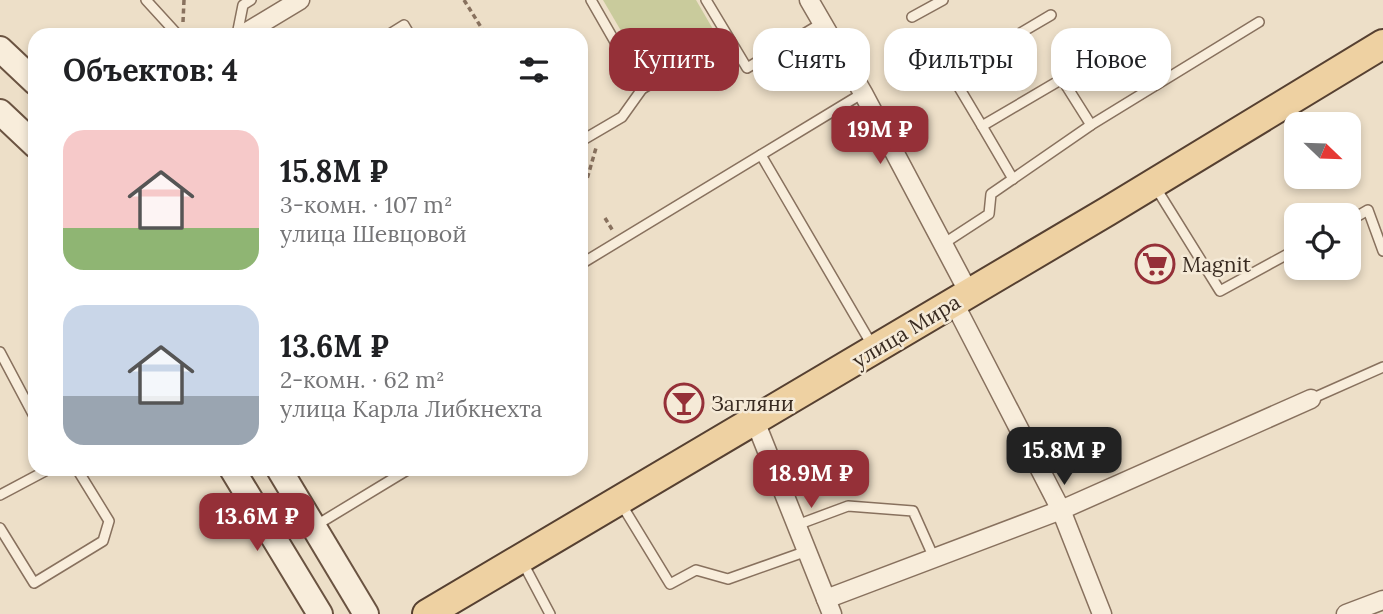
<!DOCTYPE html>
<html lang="ru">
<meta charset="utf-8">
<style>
body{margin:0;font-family:Lora,serif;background:#f6f6f6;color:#202124;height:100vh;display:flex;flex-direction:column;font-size:26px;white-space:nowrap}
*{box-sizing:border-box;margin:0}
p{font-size:23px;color:#757577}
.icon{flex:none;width:38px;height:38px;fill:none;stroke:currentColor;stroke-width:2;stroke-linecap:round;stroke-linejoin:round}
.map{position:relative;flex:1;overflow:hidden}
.sheet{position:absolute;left:28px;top:28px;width:560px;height:448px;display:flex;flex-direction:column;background:#fff;border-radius:21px;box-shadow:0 4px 10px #0003}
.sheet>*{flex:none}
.top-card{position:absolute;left:609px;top:28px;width:665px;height:63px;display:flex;gap:14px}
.needle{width:46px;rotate:113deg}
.tools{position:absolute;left:1284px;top:112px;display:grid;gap:14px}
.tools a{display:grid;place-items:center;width:77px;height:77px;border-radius:14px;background:#fff;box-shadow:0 4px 10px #0003;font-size:35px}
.price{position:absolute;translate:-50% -60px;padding:0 16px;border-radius:14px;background:#953038;color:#fff;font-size:23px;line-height:46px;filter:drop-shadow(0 2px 4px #0008)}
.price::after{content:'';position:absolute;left:50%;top:42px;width:21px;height:16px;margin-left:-10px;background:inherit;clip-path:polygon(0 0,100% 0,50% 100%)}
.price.current{background:#222;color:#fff}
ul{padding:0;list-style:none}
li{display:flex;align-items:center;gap:21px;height:175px;padding:0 35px}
li span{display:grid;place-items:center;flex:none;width:196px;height:140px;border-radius:21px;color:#555}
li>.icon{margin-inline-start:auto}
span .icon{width:84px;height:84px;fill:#fffc;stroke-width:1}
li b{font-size:30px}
h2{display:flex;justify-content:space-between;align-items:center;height:84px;padding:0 35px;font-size:30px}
.pill{padding:0 24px;border-radius:21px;background:#fff;box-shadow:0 4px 10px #0003;font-size:24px;line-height:63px}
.pill.current{background:#953038;color:#fff}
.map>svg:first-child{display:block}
.green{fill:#c9cb9c}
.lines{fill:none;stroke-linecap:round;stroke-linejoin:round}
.lane-casing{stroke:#88715e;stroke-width:12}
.street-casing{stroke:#88715e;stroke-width:21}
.secondary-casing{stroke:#6a5341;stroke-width:28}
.primary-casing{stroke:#564031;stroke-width:32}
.path{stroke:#88715e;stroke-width:3.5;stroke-dasharray:5 3.5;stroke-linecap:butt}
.lane{stroke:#f8eddb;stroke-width:9}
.street{stroke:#f8eddb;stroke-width:18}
.secondary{stroke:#f8eddb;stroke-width:24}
.primary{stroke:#eed1a2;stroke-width:28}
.labels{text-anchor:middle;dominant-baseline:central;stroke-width:5;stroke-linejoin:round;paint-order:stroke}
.poi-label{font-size:21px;fill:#392b21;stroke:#f5ead7;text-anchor:start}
.street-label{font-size:21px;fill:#392b21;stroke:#f5ead7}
</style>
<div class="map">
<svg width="1383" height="614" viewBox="0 0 1383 614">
<rect width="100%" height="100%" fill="#eddfc8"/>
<polygon class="green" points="603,0 696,0 717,36 648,77"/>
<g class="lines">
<defs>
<g id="lane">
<polyline points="146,0 178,35"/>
<polyline points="591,0 642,89"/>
<polyline points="706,0 747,68 822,23"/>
<polyline points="912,17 943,0"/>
<polyline points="237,35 243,5 251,0"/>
<polyline points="388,35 404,25 410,35"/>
<polyline points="982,126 951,74 1051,15"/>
<polyline points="581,141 622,117 642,89 728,38"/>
<polyline points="761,155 872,345"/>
<polyline points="1013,179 982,126 1062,79 1091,125"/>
<polyline points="1156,188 1220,291 1297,249"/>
<polyline points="1349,221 1368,210 1383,251"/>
<polyline points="943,244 989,214 991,194 1091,125 1259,22"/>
<polyline points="581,264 863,93"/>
<polyline points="0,352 35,418"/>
<polyline points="1311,399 1383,367"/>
<polyline points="0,495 49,469"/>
<polyline points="620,502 670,584 696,570 728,579 807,551"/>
<polyline points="797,525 848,506 913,511 934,558"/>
<polyline points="315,526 409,469"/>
<polyline points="0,528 34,583 103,541 109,521 77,469"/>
<polyline points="523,563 550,614"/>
</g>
<g id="street">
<polyline points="809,0 863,93 969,293"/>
<polyline points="242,35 300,0"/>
<polyline points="954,303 1061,510 1102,614"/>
<polyline points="755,421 832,614"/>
<polyline points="826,599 1061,510 1311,399"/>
<polyline points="1346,614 1383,600"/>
</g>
<g id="secondary">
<polyline points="0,49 35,82"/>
<polyline points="0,112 35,145"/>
<polyline points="232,469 320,614"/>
<polyline points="279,469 366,614"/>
</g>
<polyline id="primary" points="427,614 1108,211 1383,44"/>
</defs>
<use href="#lane" class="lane-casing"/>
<use href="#street" class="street-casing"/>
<use href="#secondary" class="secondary-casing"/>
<use href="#primary" class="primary-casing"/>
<g class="path">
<polyline points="464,0 486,35"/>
<polyline points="183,22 184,0"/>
<polyline points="585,186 596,148"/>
<polyline points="605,218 613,231"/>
</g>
<use href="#lane" class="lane"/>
<use href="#street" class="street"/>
<use href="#secondary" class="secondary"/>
<use href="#primary" class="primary"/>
</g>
<defs>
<symbol id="supermarket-ring" viewBox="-11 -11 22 22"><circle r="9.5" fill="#f5ead7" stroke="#953038" stroke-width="1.5"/><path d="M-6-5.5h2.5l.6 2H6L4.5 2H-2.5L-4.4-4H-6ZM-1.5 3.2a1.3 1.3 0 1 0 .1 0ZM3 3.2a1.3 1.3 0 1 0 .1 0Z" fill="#953038"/></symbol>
<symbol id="bar-ring" viewBox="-11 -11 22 22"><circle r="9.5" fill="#f5ead7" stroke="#953038" stroke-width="1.5"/><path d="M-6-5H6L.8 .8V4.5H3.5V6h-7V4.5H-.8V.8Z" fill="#953038"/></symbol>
</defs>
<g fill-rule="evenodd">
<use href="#supermarket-ring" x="1133" y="242" width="44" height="44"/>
<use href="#bar-ring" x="662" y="381" width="44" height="44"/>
</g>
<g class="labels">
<g class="poi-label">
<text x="1182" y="264">Magnit</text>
<text x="711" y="403">Загляни</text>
</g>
<g class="street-label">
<text transform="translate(906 331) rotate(-31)">улица Мира</text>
</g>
</g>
</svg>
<div class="tools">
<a><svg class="needle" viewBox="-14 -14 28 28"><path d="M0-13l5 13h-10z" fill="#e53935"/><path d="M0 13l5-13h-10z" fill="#757577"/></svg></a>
<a><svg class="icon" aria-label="locate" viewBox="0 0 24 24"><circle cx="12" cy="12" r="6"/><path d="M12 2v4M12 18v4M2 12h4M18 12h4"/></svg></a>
</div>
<b class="price" style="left:880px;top:166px">19M ₽</b>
<b class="price current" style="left:1064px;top:487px">15.8M ₽</b>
<b class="price" style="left:811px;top:510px">18.9M ₽</b>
<b class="price" style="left:257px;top:553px">13.6M ₽</b>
<div class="top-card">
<a class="pill current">Купить</a>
<a class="pill">Снять</a>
<a class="pill">Фильтры</a>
<a class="pill">Новое</a>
</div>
<section class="sheet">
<h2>Объектов: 4<svg class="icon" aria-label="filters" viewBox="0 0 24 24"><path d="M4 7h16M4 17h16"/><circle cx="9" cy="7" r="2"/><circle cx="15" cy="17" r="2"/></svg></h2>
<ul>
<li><span style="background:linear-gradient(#f6c9c9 70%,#8fb573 0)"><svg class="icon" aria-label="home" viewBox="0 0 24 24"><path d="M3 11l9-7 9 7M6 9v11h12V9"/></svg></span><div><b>15.8M ₽</b><p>3-комн. · 107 m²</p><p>улица Шевцовой</p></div></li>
<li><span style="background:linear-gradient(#c9d6e8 65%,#9aa5b1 0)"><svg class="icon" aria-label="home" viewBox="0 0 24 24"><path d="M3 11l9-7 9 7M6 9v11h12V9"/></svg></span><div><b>13.6M ₽</b><p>2-комн. · 62 m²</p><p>улица Карла Либкнехта</p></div></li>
</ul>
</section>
</div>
